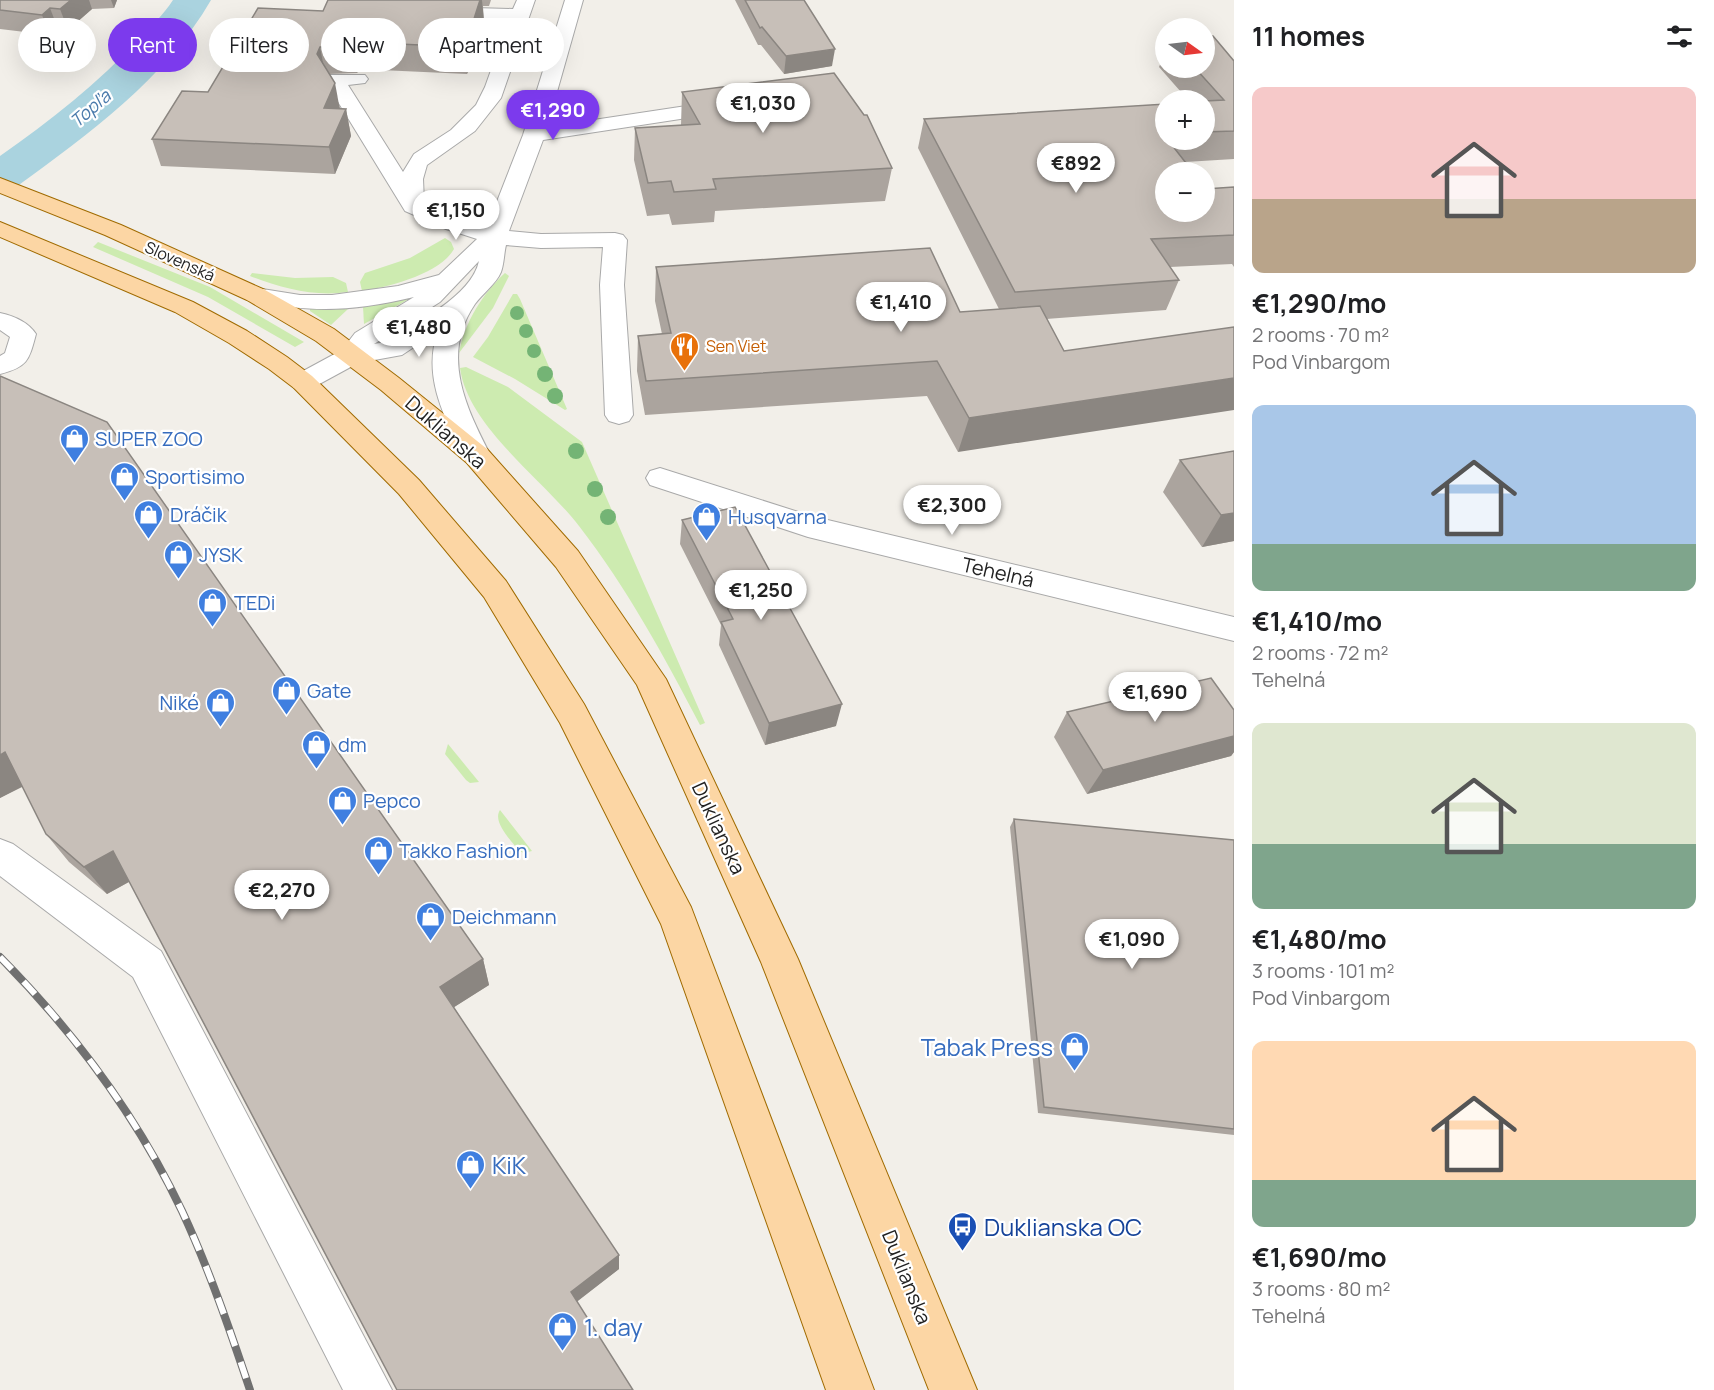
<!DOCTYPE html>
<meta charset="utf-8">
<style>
body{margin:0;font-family:Manrope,sans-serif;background:#f6f6f6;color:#202124;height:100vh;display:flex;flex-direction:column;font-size:22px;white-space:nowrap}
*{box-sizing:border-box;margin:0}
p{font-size:20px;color:#757577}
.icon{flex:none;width:33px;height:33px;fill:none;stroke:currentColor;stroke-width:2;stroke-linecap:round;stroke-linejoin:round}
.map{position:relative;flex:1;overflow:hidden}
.sheet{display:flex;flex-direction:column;background:#fff;width:480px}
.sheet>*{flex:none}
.top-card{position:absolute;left:18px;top:18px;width:570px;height:54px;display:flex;gap:12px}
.needle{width:39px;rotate:104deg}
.tools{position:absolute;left:1155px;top:18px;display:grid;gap:12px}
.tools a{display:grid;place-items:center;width:60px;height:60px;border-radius:50%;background:#fff;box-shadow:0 6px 24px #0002;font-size:30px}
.price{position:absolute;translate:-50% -51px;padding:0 14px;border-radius:21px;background:#fff;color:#222;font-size:20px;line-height:39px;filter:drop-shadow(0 2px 3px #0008)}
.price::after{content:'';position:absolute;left:50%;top:36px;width:18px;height:14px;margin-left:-9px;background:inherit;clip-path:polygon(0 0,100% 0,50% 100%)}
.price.on{background:#7c3aed;color:#fff}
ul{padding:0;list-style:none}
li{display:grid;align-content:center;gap:12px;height:318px;padding:0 18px}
li span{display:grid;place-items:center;height:186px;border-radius:12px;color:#555}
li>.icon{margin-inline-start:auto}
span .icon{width:108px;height:108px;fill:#fffc;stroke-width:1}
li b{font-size:26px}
h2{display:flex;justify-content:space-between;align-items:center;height:72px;padding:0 18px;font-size:26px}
.chip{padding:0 21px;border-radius:27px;background:#fff;box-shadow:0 6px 24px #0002;font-size:21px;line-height:54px}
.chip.on{background:#7c3aed;color:#fff}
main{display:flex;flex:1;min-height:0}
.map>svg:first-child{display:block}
.grass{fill:#cdebb0}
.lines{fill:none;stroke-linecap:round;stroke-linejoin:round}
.river{fill:#aad3df;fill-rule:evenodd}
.minor-casing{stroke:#a9a9a9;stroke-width:2}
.major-casing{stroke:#a06b00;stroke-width:2}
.minor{fill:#fff;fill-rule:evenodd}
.major{fill:#fcd6a4;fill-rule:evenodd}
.rail-casing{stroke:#707070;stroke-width:8}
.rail{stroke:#fff;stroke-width:6;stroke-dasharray:17;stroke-linecap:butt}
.tree{fill:#74b475}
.wall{fill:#aba49e}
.shaded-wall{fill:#8b8681}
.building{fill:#c7bfb8;stroke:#8b8681;stroke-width:1.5}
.labels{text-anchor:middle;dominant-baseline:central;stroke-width:4.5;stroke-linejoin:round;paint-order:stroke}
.far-street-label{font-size:16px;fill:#222;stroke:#fff}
.far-food-label{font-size:16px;fill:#c56008;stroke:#fff;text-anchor:start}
.far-water-label{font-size:18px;font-style:italic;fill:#4a7aab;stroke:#fff}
.street-label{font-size:20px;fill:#222;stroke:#fff}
.shop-label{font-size:20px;fill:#366cbe;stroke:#fff;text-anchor:start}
.near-shop-label{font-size:24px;fill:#366cbe;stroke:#fff;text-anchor:start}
.near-transit-label{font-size:24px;fill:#164399;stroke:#fff;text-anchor:start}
</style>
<main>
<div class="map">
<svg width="1234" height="1390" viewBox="0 0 1234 1390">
<rect width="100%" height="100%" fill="#f2efe9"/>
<g class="grass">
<path d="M445,238L451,242L454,249C440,274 388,287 362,291L360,282L365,273L410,258Z"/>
<polygon points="98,242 210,287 304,342 295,347 208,297 93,247"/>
<path d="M252,273L295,278L333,277L346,283L348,292C314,297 281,288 250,276Z"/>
<path d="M505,273L509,276L493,308L459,353C464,323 483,293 505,273Z"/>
<polygon points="513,294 517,294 520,299 567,409 565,410 515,379 473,357 488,337"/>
<polygon points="409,297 411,298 364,324 363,307"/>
<polygon points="310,309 348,309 331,325 310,311"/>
<path d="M466,367L508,387L582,442L705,723L700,725C664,656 627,588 579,526C543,479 468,427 460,368Z"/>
<polygon points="448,744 479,782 470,783 466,780 445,754"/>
<path d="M500,810L532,851L524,853L519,851C511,840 492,822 500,810Z"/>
</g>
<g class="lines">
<path class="river" d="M173,0H211C166,78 88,135 16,187L0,191V156C50,121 98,83 139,39C151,27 164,14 173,0Z"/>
<defs>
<g id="minor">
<path d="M517,0H535L501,98L475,131L427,165L423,179L424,202L487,227L523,135L565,0H583L547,127L726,100L733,102L736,106L733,110L726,112L543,140L509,231L541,234L615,233L623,235L627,240L624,285L633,415L629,421L619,424L609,421L605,415L600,285L603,247L541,248L506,245C504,253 504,264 501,272C496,284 482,294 475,304C440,355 466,408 491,456L487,463L477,466L467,463L463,456C444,417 422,375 438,331L402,355L358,363L312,388L303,391L294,388L290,382L294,376L342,350L355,333L414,297C355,311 316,313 256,302L247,300L244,295L247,290L256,288L300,295H332L398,286L439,275L477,239L446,229L405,211L324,79L327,75H365L368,79L365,83L348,85L403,172L414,154L451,130L476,105L485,87L509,20L438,19L431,17L429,13L431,9L438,7L513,9ZM479,261C472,296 414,324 386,342L374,344L440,302Z"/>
<path d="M0,313C14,316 28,322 36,334C29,360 28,367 0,374V356L5,353L10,337L0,330Z"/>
<polygon points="660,468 811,516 1234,617 1234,641 808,537 650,485 646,478 650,471"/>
<polygon points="0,839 13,844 161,951 392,1390 343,1390 133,977 0,876"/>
</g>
<g id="major">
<polygon points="0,178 121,225 265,290 334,329 399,378 487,449 578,551 666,679 798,959 977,1390 929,1390 761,962 637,685 556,567 467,463 381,390 316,341 247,300 105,235 0,193"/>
<polygon points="0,222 193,302 247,331 287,357 312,376 419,480 506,581 584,704 691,907 874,1390 826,1390 661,924 560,723 484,597 399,494 294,388 269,369 229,343 175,312 0,237"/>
</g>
</defs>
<use href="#minor" class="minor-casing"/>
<use href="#major" class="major-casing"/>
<use href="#minor" class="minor"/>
<use href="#major" class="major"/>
<defs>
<path id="rail" d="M0,957C74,1032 137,1116 182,1211C209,1269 230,1330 250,1390"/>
</defs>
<use href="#rail" class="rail-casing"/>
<use href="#rail" class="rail"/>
</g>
<g class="tree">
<circle cx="517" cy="313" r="7"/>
<circle cx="526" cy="331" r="7"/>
<circle cx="534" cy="351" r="7"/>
<circle cx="545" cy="374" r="8"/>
<circle cx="555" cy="396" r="8"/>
<circle cx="576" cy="451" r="8"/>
<circle cx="595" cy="489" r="8"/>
<circle cx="608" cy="517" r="8"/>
</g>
<g class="wall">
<polygon points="0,0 117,0 114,8 92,9 68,30 58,29 50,35 0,29"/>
<polygon points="328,0 491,0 489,6 483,6 484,22 467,74 359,69 357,73 329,74 340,108 346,109 351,136 335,174 161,166 152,139 208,92 323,11"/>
<polygon points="735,0 804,0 832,66 784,74 761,45 758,45"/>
<polygon points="1166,50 1166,68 1204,68 1234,61 1234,159 1185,162 1205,189 1234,187 1234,267 1232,264 1170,267 1179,280 1166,310 1046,319 958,452 927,396 645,415 637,371 638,336 662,334 655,301 656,267 960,312 999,309 918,148 924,119 1166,104 1166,140 1204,140 1204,100 1188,100 1159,67"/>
<polygon points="682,92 892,168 885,201 715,211 714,222 672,225 669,214 647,216 634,160 635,128 681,125"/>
<polygon points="0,376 483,959 489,985 454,1007 619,1269 577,1301 129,882 107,894 69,862 46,834 22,786 0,798"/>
<polygon points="1234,451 1234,541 1202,547 1163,492 1180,460"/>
<polygon points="682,520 836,726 765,745 719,645 721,625 680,544"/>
<polygon points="1234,710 1234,752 1231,756 1087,794 1054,737 1067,712"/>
<polygon points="1014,819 1234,840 1234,1135 1038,1113 1010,827"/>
</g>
<g class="shaded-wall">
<polygon points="71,0 89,0 92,9 68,30 60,9"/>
<polygon points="111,0 117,0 114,8"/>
<polygon points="480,0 482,0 484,22 467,74 465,47"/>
<polygon points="50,8 58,29 50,35 42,15"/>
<polygon points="354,42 359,69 357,73 352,46"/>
<polygon points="320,47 325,74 317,54"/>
<polygon points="835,49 832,66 784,74 786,56"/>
<polygon points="335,83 340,110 324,108"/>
<polygon points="346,109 351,136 335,174 329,147"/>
<polygon points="1234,378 1234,410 958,452 969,418"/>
<polygon points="1234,513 1234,541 1202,547 1221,515"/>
<polygon points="842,704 836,726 765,745 769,723"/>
<polygon points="1234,736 1234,752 1231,756 1087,794 1103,770"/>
<polygon points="5,752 30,783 0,798 0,755"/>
<polygon points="113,851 134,879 107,894 84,867"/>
<polygon points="483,959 489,985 448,1011 440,987"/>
<polygon points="619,1255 619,1269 574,1304 571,1292"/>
</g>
<g class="building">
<polygon points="0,0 71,0 60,9 50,8 42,15 0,10"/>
<polygon points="328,0 480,0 465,47 354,42 352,46 320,47 317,54 335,83 324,108 346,109 329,147 152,139 182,91 208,92 258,8 323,11"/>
<polygon points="745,0 804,0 835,49 786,56 762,27 760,28"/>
<polygon points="1213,36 1234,61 1234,131 1204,132 1204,101 1224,100 1195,68 1204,68 1204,37"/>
<polygon points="834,73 864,115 867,115 892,168 713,179 716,189 674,192 671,181 648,183 635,128 700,124 682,92"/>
<polygon points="1166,104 1166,135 1164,135 1166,136 1166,140 1168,140 1193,172 1166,172 1166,212 1204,212 1204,188 1205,189 1234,187 1234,235 1151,239 1179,280 1015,292 924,119"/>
<polygon points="930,248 960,312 1040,306 1064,351 1234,327 1234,378 969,418 937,361 646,381 638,336 671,333 656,267"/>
<polygon points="0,376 107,422 483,959 440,987 619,1255 571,1292 633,1390 397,1390 113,851 84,867 46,834 5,752 0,755"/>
<polygon points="1234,451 1234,513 1221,515 1180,460"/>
<polygon points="735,507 842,704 769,723 721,622 733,619 682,520"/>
<polygon points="1211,678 1234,710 1234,736 1103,770 1067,712"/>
<polygon points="1014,819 1234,840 1234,1129 1044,1107"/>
</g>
<defs>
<symbol id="restaurant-pin" viewBox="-11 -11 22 30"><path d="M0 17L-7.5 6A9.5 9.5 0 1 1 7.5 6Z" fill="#e8710a" stroke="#fff"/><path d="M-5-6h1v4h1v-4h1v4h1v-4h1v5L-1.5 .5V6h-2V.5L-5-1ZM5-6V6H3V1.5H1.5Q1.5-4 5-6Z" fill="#fff"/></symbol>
<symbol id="shop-pin" viewBox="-11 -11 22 30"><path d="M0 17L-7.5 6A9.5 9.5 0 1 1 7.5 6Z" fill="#3f7fe0" stroke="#fff"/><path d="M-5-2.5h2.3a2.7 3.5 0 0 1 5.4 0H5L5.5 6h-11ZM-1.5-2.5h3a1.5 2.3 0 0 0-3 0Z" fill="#fff"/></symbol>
<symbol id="bus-pin" viewBox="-11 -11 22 30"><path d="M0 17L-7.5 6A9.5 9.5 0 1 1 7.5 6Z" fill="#1a4fb4" stroke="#fff"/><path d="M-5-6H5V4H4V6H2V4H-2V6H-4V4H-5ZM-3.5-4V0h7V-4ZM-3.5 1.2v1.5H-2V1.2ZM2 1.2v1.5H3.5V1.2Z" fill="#fff"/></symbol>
</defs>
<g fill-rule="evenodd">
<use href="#restaurant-pin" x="668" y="330" width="33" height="45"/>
<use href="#shop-pin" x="58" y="422" width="33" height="45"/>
<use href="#shop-pin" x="108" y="460" width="33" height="45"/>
<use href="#shop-pin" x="132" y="498" width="33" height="45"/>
<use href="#shop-pin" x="690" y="500" width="33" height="45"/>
<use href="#shop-pin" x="162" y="538" width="33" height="45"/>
<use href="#shop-pin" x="196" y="586" width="33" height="45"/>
<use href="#shop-pin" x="270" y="674" width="33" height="45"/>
<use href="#shop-pin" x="204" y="686" width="33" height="45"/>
<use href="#shop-pin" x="300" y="728" width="33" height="45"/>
<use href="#shop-pin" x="326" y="784" width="33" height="45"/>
<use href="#shop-pin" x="362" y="834" width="33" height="45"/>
<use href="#shop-pin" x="414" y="900" width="33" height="45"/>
<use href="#shop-pin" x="1058" y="1030" width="33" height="45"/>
<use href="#shop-pin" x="454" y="1148" width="33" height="45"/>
<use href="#bus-pin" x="946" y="1210" width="33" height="45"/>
<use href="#shop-pin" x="546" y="1310" width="33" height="45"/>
</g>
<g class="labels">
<g class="far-street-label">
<text transform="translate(180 261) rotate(24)">Slovenská</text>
</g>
<g class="far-food-label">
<text x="706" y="346">Sen Viet</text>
</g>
<g class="far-water-label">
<text transform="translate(90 108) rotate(-41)">Topľa</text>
</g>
<g class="street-label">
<text transform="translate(446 432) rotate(41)">Duklianska</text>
<text transform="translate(998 572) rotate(13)">Tehelná</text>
<text transform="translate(719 828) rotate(65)">Duklianska</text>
<text transform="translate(907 1277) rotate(68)">Duklianska</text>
</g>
<g class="shop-label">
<text x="95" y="438">SUPER ZOO</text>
<text x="145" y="476">Sportisimo</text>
<text x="170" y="514">Dráčik</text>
<text x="728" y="516">Husqvarna</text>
<text x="199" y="554">JYSK</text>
<text x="234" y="602">TEDi</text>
<text x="307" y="690">Gate</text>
<text x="199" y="702" text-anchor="end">Niké</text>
<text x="338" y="744">dm</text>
<text x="363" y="800">Pepco</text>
<text x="399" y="850">Takko Fashion</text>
<text x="452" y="916">Deichmann</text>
</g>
<g class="near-shop-label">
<text x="1053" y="1046" text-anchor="end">Tabak Press</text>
<text x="492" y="1164">KiK</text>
<text x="584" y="1326">1. day</text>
</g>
<g class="near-transit-label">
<text x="984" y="1226">Duklianska OC</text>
</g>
</g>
</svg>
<div class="tools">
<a><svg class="needle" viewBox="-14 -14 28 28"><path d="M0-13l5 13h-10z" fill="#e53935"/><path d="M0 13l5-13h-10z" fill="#757577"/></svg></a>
<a>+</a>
<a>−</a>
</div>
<b class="price" style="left:763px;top:134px">€1,030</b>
<b class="price on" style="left:553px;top:141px">€1,290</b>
<b class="price" style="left:1076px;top:194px">€892</b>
<b class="price" style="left:456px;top:241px">€1,150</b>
<b class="price" style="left:901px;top:333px">€1,410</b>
<b class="price" style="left:419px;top:358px">€1,480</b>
<b class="price" style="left:952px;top:536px">€2,300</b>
<b class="price" style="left:761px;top:621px">€1,250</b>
<b class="price" style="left:1155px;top:723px">€1,690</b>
<b class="price" style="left:282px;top:921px">€2,270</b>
<b class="price" style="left:1132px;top:970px">€1,090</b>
<div class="top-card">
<a class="chip">Buy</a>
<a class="chip on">Rent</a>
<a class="chip">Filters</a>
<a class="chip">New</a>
<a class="chip">Apartment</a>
</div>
</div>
<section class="sheet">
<h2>11 homes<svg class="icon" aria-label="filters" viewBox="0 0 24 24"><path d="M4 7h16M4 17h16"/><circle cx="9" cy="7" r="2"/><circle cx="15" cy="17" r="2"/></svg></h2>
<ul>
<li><span style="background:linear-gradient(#f6c9c9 60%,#b9a48a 0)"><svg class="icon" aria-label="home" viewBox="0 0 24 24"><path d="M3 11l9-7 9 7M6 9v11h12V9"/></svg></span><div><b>€1,290/mo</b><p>2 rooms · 70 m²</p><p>Pod Vinbargom</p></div></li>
<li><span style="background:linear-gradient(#a9c7e8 75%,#7fa58c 0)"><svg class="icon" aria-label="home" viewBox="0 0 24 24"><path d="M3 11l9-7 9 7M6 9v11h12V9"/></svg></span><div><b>€1,410/mo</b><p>2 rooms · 72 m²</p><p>Tehelná</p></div></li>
<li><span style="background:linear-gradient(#dfe7d0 65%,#7fa58c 0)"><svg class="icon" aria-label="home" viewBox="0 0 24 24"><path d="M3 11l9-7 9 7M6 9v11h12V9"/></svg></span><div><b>€1,480/mo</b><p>3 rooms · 101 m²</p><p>Pod Vinbargom</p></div></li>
<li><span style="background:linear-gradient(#ffd9b3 75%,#7fa58c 0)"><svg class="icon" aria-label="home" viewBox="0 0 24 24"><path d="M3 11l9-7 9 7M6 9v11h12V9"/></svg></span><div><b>€1,690/mo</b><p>3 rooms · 80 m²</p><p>Tehelná</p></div></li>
</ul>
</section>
</main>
